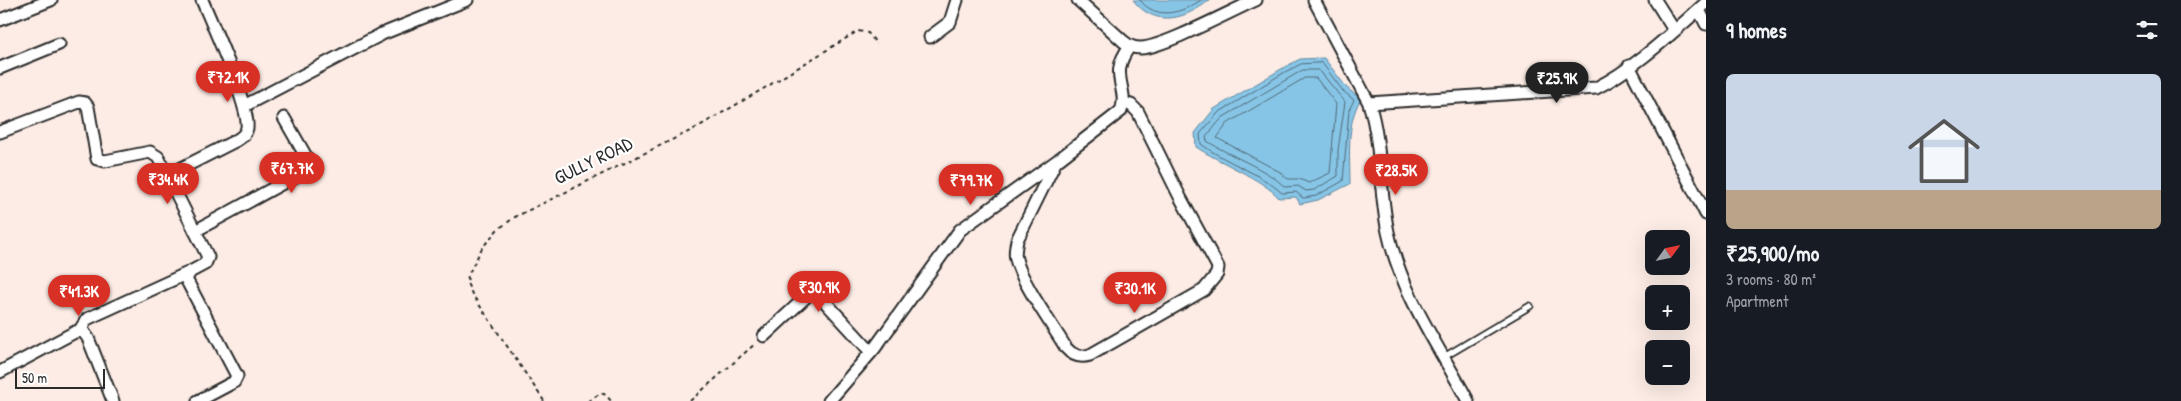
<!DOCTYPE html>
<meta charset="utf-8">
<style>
body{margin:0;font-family:"Patrick Hand",sans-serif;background:#20242c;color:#f1f3f6;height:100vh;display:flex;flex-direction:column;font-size:19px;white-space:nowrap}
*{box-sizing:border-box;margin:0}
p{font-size:16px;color:#9ea1a6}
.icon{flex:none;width:28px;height:28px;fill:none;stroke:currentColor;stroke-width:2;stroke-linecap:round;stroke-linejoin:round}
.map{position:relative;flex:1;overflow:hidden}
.drawer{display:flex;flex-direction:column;background:#171b24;width:475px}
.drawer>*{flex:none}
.needle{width:32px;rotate:57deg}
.controls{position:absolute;left:1645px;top:230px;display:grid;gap:10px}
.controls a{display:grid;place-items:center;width:45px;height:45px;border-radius:8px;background:#171b24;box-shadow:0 5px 20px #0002;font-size:25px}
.scale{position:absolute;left:15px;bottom:12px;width:90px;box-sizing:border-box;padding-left:5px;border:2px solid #2b2b2b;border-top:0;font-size:14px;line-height:18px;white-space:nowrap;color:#2b2b2b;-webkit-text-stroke:4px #fff;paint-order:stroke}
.price{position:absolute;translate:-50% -42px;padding:0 11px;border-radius:18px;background:#d93025;color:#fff;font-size:16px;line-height:32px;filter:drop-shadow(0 1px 2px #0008)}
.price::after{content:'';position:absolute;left:50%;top:30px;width:15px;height:11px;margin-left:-8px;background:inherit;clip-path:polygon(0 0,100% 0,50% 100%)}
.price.selected{background:#222;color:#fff}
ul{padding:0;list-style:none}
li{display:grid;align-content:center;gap:10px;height:265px;padding:0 20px}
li+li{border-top:1px solid #363941}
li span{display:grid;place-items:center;height:155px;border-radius:8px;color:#555}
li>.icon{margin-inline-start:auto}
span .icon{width:90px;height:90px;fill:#fffc;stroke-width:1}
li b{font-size:21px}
h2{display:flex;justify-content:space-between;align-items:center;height:60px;padding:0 20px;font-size:21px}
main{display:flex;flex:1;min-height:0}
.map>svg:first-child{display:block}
.water{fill:#87c5e7;stroke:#62879c}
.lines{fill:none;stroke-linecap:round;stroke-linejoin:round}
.shore{stroke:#506976;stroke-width:1}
.lane-casing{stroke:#2b2b2b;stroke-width:9}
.street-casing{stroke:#2b2b2b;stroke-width:15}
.path{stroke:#2b2b2b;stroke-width:2;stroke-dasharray:4 4;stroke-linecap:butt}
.lane{stroke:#fff;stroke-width:5.5}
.street{stroke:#fff;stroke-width:11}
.labels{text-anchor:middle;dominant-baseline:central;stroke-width:4.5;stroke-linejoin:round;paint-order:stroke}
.street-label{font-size:19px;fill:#2b2b2b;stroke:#fff}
</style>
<main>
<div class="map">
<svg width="1706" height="401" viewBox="0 0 1706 401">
<rect width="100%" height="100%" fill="#fcece5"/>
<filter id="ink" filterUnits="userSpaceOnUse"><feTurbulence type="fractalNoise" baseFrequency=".02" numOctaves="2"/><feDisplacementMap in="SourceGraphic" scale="10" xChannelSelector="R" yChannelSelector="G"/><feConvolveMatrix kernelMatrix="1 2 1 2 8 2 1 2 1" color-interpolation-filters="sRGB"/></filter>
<g filter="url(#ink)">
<g class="water">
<path d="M1133,0H1210C1184,20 1155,28 1133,0Z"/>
<path d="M1324,58L1347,88L1361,99C1346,122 1350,156 1350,184L1318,200L1300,204L1296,197L1279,198C1261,178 1220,163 1196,147L1195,133L1214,109L1283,68L1300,59Z"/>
</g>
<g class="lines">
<g class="shore">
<path d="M1140,0C1156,21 1182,13 1201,0"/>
<path d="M1322,63L1343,91L1354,100L1349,110L1343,181L1316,196L1303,198L1296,192L1282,193C1259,172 1226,163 1201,144L1200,134L1218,113L1285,72L1301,64Z"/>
<path d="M1303,70H1319L1345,102L1338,150V176L1314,190L1306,191L1298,186L1285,187C1266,168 1231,157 1207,141L1206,137L1222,118Z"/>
<polygon points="1305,78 1316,78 1336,104 1330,173 1309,183 1299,179 1288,179 1280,172 1217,138 1227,124"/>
</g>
<defs>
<polyline id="lane" points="1444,357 1530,306"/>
<g id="street">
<path d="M1078,0L1123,41C1129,46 1133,48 1141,48C1164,47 1231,11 1256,0"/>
<path d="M1314,0L1369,103C1382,145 1379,189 1388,232C1401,293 1439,347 1468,401"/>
<polyline points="1655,0 1674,30"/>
<polyline points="1699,10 1706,24"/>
<polyline points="0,20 51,0"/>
<polyline points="930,37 950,22 957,0"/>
<polyline points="1629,66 1706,214"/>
<polyline points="0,68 59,44"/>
<path d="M1369,103L1596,88C1634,69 1673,32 1706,3"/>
<polyline points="244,106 382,34 467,0"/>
<polyline points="0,132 79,102 85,103 88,107 97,159 105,161 150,152 158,157 208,257 205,264 190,272 186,279 237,376 234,382 198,401"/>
<path d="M1055,163L1017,240C1016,247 1014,253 1016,259C1021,282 1053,326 1066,348C1073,356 1080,358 1090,355L1204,290L1217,274L1218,267L1180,197L1138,112L1131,105L1124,103"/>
<path d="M168,175L237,140C242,137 246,134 247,128C250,107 212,24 202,0"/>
<polyline points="195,231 305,171 308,160 284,118"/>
<polyline points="80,330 87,319 190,272"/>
<polyline points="764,336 808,295 816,292 871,352"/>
<polyline points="0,372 75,332 83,331 88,338 113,401"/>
<path d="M829,401L874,349L960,230L1058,160L1121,111C1130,88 1107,76 1130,46"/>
</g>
</defs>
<use href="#lane" class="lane-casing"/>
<use href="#street" class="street-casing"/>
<g class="path">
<polyline points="544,401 472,294 467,283 468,275 482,248 497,230 515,217 696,128 763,89 858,31 868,33 877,44"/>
<polyline points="588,401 601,393 606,395 611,401"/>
<polyline points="690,401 756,343"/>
</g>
<use href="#lane" class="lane"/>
<use href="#street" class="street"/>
</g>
</g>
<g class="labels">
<g class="street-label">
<text transform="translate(593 160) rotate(-26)">GULLY ROAD</text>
</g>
</g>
</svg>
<div class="controls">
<a><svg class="needle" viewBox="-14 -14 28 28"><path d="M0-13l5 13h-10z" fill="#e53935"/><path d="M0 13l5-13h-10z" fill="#9ea1a6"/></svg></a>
<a>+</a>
<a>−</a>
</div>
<div class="scale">50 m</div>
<b class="price" style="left:228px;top:103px">₹72.1K</b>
<b class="price selected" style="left:1557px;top:104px">₹25.9K</b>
<b class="price" style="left:292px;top:194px">₹67.7K</b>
<b class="price" style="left:1396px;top:196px">₹28.5K</b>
<b class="price" style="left:168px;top:205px">₹34.4K</b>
<b class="price" style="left:971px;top:206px">₹79.7K</b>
<b class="price" style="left:819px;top:313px">₹30.9K</b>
<b class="price" style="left:1135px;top:314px">₹30.1K</b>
<b class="price" style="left:79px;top:317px">₹41.3K</b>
</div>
<section class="drawer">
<h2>9 homes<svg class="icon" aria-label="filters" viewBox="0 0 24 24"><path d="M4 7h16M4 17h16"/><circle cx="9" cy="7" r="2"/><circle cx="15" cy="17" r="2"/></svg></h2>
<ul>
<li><span style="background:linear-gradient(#c9d6e8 75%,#b9a48a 0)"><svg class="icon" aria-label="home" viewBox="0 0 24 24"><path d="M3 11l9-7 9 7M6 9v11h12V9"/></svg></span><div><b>₹25,900/mo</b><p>3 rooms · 80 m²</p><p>Apartment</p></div></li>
</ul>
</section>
</main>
